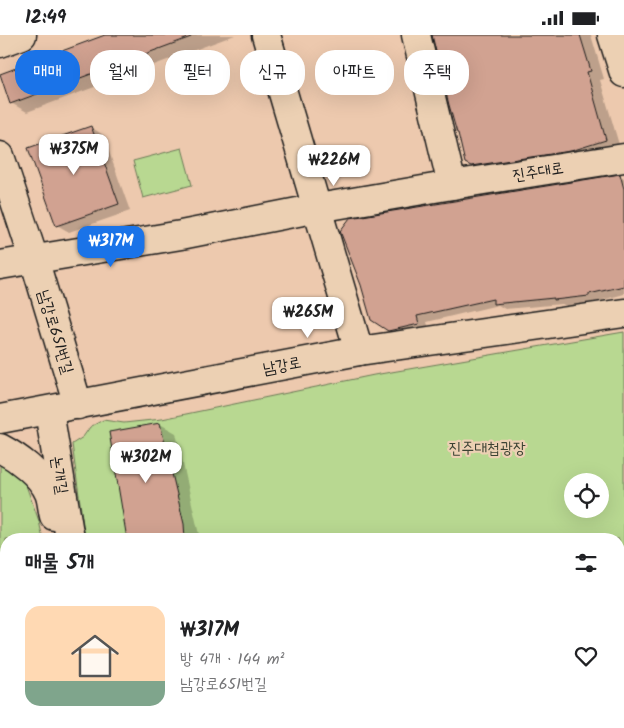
<!DOCTYPE html>
<html lang="ko">
<meta charset="utf-8">
<style>
body{margin:0;font-family:Kalam,"Poor Story",sans-serif;background:#f2f2f2;color:#202124;height:100vh;display:flex;flex-direction:column;font-size:19px;white-space:nowrap}
*{box-sizing:border-box;margin:0}
p{font-size:16px;color:#757577}
.icon{flex:none;width:28px;height:28px;fill:none;stroke:currentColor;stroke-width:2;stroke-linecap:round;stroke-linejoin:round}
.map{position:relative;flex:1;overflow:hidden}
.panel{position:absolute;left:0px;top:498px;width:625px;height:196px;display:flex;flex-direction:column;background:#fff;border-radius:20px 20px 0 0;box-shadow:0 5px 20px #0002}
.panel>*{flex:none}
.banner{position:absolute;left:15px;top:15px;width:595px;height:45px;display:flex;gap:10px}
.controls{position:absolute;left:564px;top:438px;display:grid;gap:10px}
.controls a{display:grid;place-items:center;width:45px;height:45px;border-radius:50%;background:#fff;box-shadow:0 5px 20px #0002;font-size:25px}
.price{position:absolute;translate:-50% -42px;padding:0 11px;border-radius:10px;background:#fff;color:#222;font-size:16px;line-height:32px;filter:drop-shadow(0 1px 2px #0008)}
.price::after{content:'';position:absolute;left:50%;top:30px;width:15px;height:11px;margin-left:-8px;background:inherit;clip-path:polygon(0 0,100% 0,50% 100%)}
.price.active{background:#1a73e8;color:#fff}
ul{padding:0;list-style:none}
li{display:flex;align-items:center;gap:15px;height:125px;padding:0 25px}
li+li{border-top:1px solid #e0e0e0}
li span{display:grid;place-items:center;flex:none;width:140px;height:100px;border-radius:15px;color:#555}
li>.icon{margin-inline-start:auto}
span .icon{width:60px;height:60px;fill:#fffc;stroke-width:1}
li b{font-size:21px}
h2{display:flex;justify-content:space-between;align-items:center;height:60px;padding:0 25px;font-size:21px}
.chip{padding:0 18px;border-radius:20px;background:#fff;box-shadow:0 5px 20px #0002;font-size:18px;line-height:45px}
.chip.active{background:#1a73e8;color:#fff}
.status{display:flex;justify-content:space-between;align-items:center;height:35px;padding:0 25px;background:#fff;direction:ltr}
.status svg{height:14px;fill:currentColor}
.map>svg:first-child{display:block}
.green{fill:#b8d891;stroke:#6a7a56;fill-rule:evenodd}
.water{fill:#84c4e5;stroke:#5a8195}
.shadow{fill:#0003}
.building{fill:#d1a291;stroke:#1c1c1c}
.lines{fill:none;stroke-linecap:round;stroke-linejoin:round}
.minor-casing{stroke:#1c1c1c;stroke-width:31}
.minor{stroke:#ecd0b3;stroke-width:28}
.labels{text-anchor:middle;dominant-baseline:central;stroke-width:4.5;stroke-linejoin:round;paint-order:stroke}
.street-label{font-size:16px;fill:#1c1c1c;stroke:#ecd0b3}
.park-label{font-size:16px;fill:#3b4233;stroke:#ecd0b3}
</style>
<div class="status"><b>12:49</b><svg viewBox="0 0 49 12"><path d="M0 12V9h3v3zM5 12V6h3v6zM10 12V3h3v9zM15 12V0h3v12zM26 1h20v11H26zM47 4h2v5h-2z"/></svg></div>
<div class="map">
<svg width="624" height="693" viewBox="0 0 624 693">
<rect width="100%" height="100%" fill="#edc9ae"/>
<filter id="ink" filterUnits="userSpaceOnUse"><feTurbulence type="fractalNoise" baseFrequency=".02" numOctaves="2"/><feDisplacementMap in="SourceGraphic" scale="10" xChannelSelector="R" yChannelSelector="G"/><feConvolveMatrix kernelMatrix="1 2 1 2 8 2 1 2 1" color-interpolation-filters="sRGB"/></filter>
<g filter="url(#ink)">
<g class="green">
<polygon points="182,113 192,150 143,163 133,126"/>
<path d="M624,297V546L619,549V504H85L72,409L83,402L90,392L103,385L124,388L162,384L374,340ZM572,446H600V474H572Z"/>
<polygon points="0,421 20,434 39,486 43,504 6,504 6,688 109,688 112,693 0,693"/>
<polygon points="162,688 292,688 278,693 166,693"/>
</g>
<polygon class="water" points="624,677 624,693 585,693 599,688 619,688 619,680"/>
<g class="shadow">
<polygon points="108,0 235,0 27,77 11,68"/>
<polygon points="433,0 591,0 604,44 600,45 620,113 486,139 466,127"/>
<polygon points="91,92 103,100 130,176 69,197 57,190"/>
<polygon points="620,141 624,143 624,259 599,266 566,271 562,269 505,274 498,270 427,287 429,294 400,301 372,285"/>
<polygon points="160,389 176,398 200,504 129,504"/>
</g>
<g class="building">
<polygon points="105,0 191,0 191,2 10,69 0,39"/>
<polygon points="432,0 580,0 591,36 587,37 606,105 571,116 471,131 465,128 458,98 457,98 449,70"/>
<polygon points="91,91 119,169 56,191 28,113"/>
<polygon points="620,139 624,154 624,251 589,259 589,261 554,265 554,263 493,269 493,264 417,281 419,289 388,296 371,285 361,250 340,196 350,183"/>
<polygon points="160,388 184,489 185,504 127,504 109,397"/>
</g>
<g class="lines">
<defs>
<g id="minor">
<polyline points="266,0 359,316"/>
<polyline points="416,0 452,150"/>
<polyline points="612,0 624,38"/>
<polyline points="0,8 22,0"/>
<polyline points="0,121 34,224 78,370"/>
<polyline points="0,230 181,200 318,173 452,150 624,123"/>
<polyline points="49,376 70,504"/>
<polyline points="0,384 359,316 624,278"/>
<path d="M0,413C17,422 41,439 49,458C52,465 52,474 54,481"/>
<polyline points="619,573 624,570"/>
<polyline points="150,688 153,693"/>
<polyline points="332,693 346,688"/>
</g>
</defs>
<use href="#minor" class="minor-casing"/>
<use href="#minor" class="minor"/>
</g>
</g>
<g class="labels">
<g class="street-label">
<text transform="translate(538 137) rotate(-9)">진주대로</text>
<text transform="translate(55 297) rotate(73)">남강로651번길</text>
<text transform="translate(282 331) rotate(-11)">남강로</text>
<text transform="translate(59 440) rotate(81)">논개길</text>
</g>
<g class="park-label">
<text x="487" y="413">진주대첩광장</text>
</g>
</g>
</svg>
<div class="controls">
<a><svg class="icon" aria-label="locate" viewBox="0 0 24 24"><circle cx="12" cy="12" r="6"/><path d="M12 2v4M12 18v4M2 12h4M18 12h4"/></svg></a>
</div>
<b class="price" style="left:74px;top:141px">₩375M</b>
<b class="price" style="left:334px;top:152px">₩226M</b>
<b class="price active" style="left:111px;top:233px">₩317M</b>
<b class="price" style="left:308px;top:304px">₩265M</b>
<b class="price" style="left:146px;top:449px">₩302M</b>
<div class="banner">
<a class="chip active">매매</a>
<a class="chip">월세</a>
<a class="chip">필터</a>
<a class="chip">신규</a>
<a class="chip">아파트</a>
<a class="chip">주택</a>
</div>
<section class="panel">
<h2>매물 5개<svg class="icon" aria-label="filters" viewBox="0 0 24 24"><path d="M4 7h16M4 17h16"/><circle cx="9" cy="7" r="2"/><circle cx="15" cy="17" r="2"/></svg></h2>
<ul>
<li><span style="background:linear-gradient(#ffd9b3 75%,#7fa58c 0)"><svg class="icon" aria-label="home" viewBox="0 0 24 24"><path d="M3 11l9-7 9 7M6 9v11h12V9"/></svg></span><div><b>₩317M</b><p>방 4개 · 144 m²</p><p>남강로651번길</p></div><svg class="icon" aria-label="heart" viewBox="0 0 24 24"><path d="M12 20l-8-8c-3-5 5-10 8-4 3-6 11-1 8 4z"/></svg></li>
</ul>
</section>
</div>
